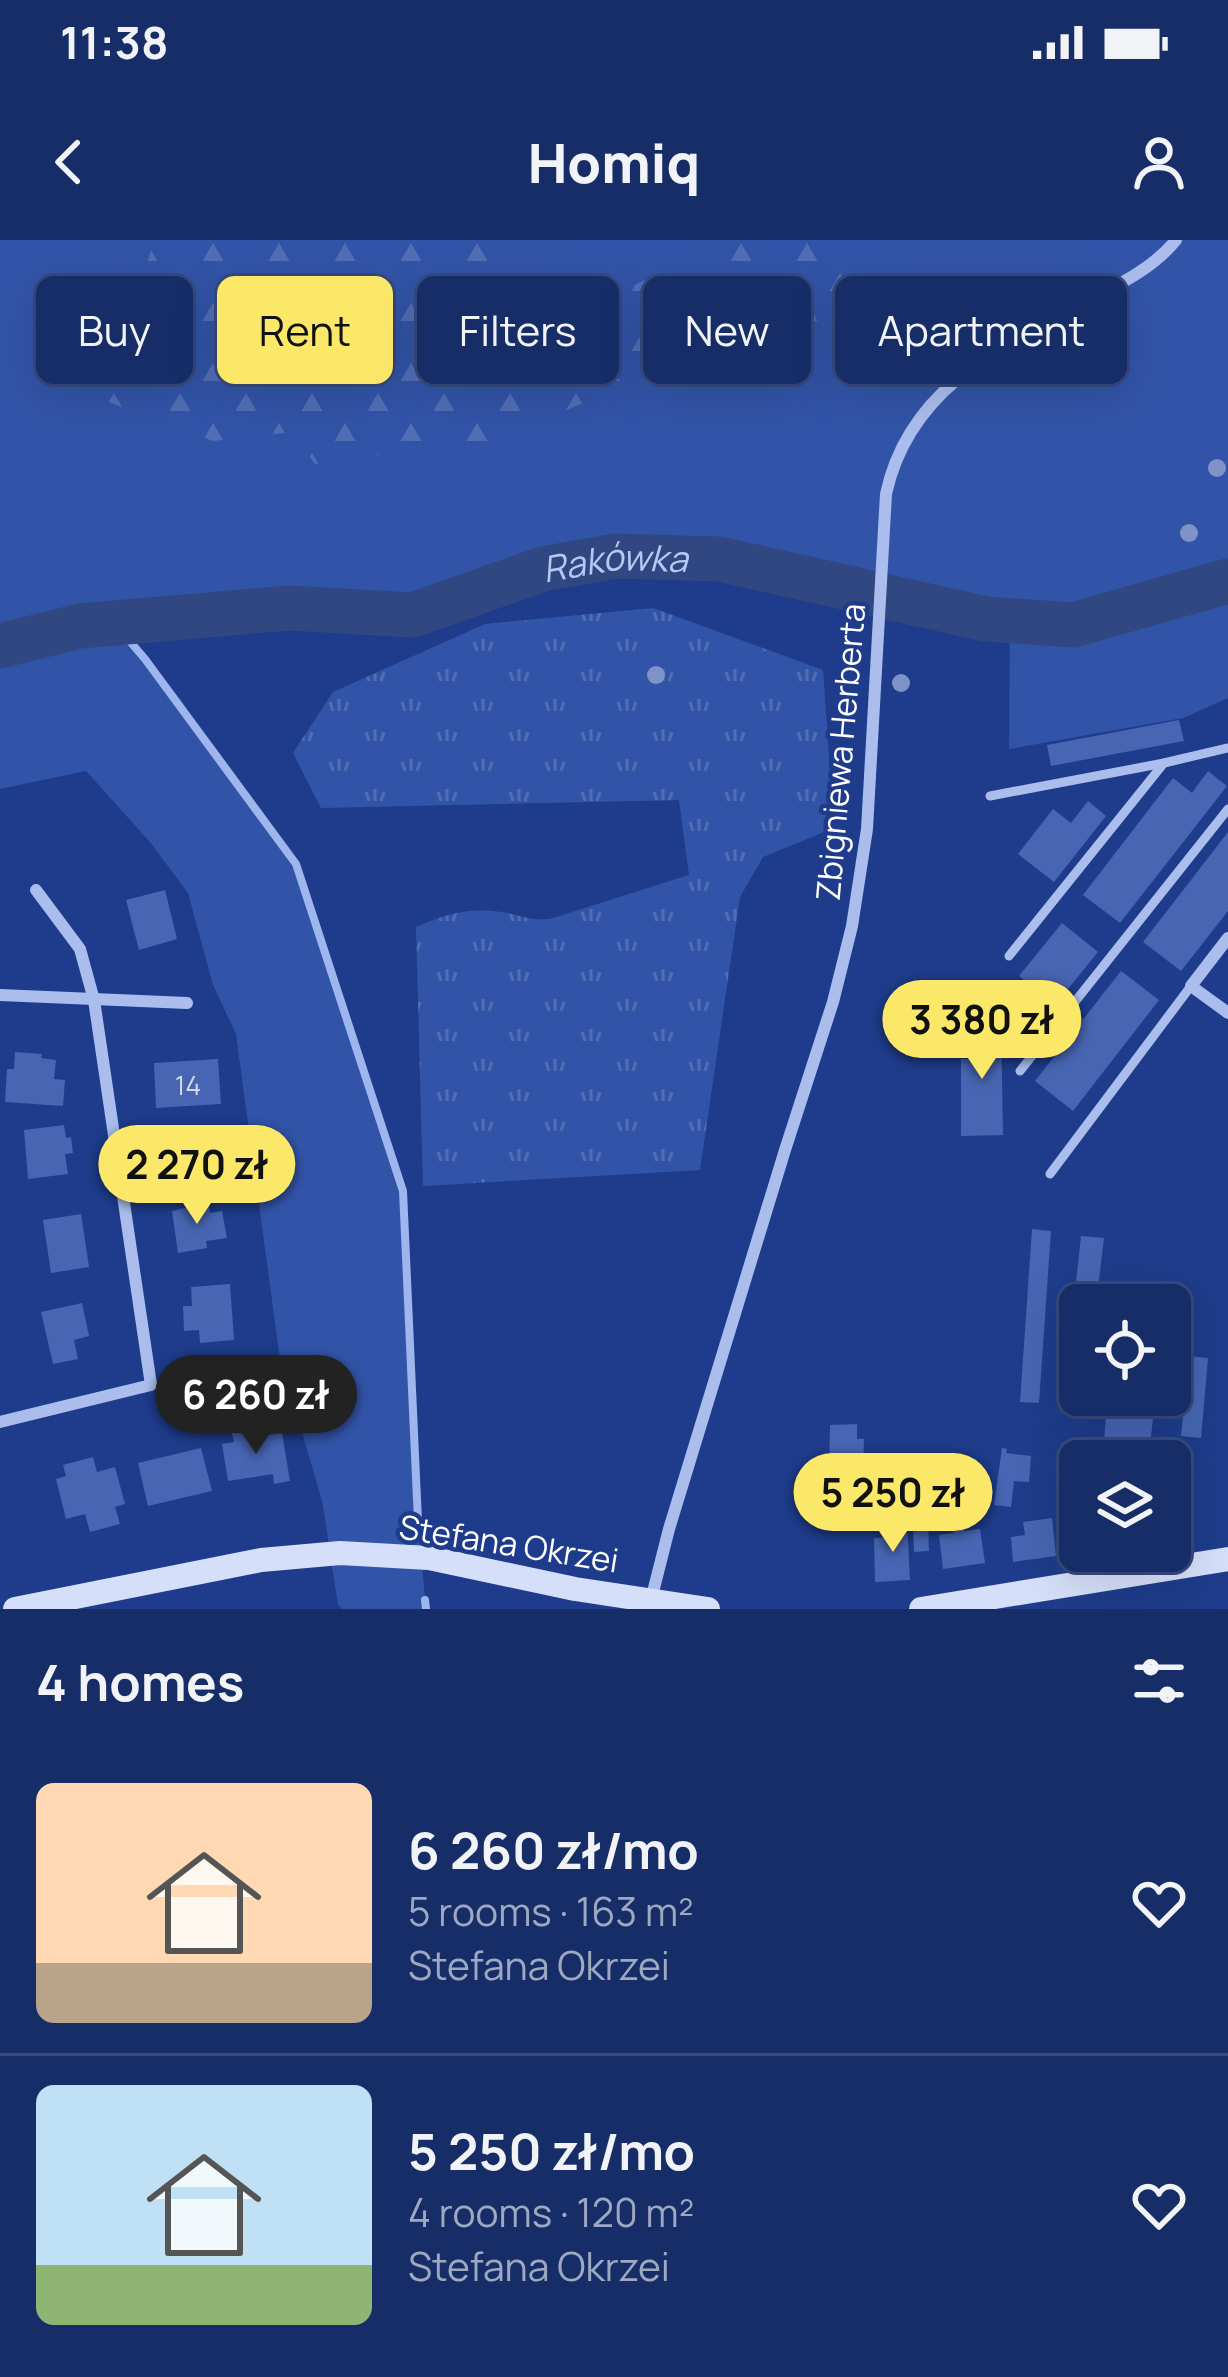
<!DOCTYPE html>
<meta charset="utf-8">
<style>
body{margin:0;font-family:Manrope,sans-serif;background:#233971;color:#f1f3f6;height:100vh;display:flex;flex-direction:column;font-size:45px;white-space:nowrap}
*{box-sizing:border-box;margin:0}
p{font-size:39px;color:#9ea8c0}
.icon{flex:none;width:66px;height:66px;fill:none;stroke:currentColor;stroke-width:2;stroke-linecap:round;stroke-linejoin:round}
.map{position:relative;height:1369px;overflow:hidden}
.panel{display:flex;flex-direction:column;background:#162d68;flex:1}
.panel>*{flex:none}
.banner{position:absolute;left:36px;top:36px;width:1158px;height:108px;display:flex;gap:24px}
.buttons{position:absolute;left:1059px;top:1044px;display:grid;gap:24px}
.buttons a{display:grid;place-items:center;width:132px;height:132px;border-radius:18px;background:#162d68;box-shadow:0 12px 48px #0002,0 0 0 3px #35497c;font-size:60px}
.price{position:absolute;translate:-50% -102px;padding:0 27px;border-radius:42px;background:#fbe869;color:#111;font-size:39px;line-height:78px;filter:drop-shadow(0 3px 6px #0008)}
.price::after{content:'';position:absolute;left:50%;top:72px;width:36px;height:27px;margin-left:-18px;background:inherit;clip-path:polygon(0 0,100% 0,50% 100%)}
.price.selected{background:#222;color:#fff}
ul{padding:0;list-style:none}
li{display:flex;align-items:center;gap:36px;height:300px;padding:0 36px}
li+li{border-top:3px solid #35497c}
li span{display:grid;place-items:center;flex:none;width:336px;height:240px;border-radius:18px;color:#555}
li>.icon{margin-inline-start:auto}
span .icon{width:144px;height:144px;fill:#fffc;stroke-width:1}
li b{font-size:51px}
h2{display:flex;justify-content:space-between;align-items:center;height:144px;padding:0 36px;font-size:51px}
.chip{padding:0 42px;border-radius:18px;background:#162d68;box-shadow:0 12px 48px #0002,0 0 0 3px #35497c;font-size:42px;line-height:108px}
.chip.selected{background:#fbe869;color:#111}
.status{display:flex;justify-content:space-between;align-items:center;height:84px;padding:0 60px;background:#162d68;direction:ltr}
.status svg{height:33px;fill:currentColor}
header{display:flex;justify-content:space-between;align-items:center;height:156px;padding:0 36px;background:#162d68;font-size:54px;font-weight:800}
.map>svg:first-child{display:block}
.grass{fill:#3254a8}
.forest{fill:url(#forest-firs)}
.park{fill:url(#park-tufts)}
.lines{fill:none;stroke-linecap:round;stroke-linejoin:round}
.stream{stroke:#9eb5ed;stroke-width:8}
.river{stroke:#314782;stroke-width:45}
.building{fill:#4765b2}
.lane{stroke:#aabdec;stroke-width:9}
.street{stroke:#aabdec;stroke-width:12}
.secondary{stroke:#d6dff9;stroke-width:24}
.tree{fill:#7f93c8}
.labels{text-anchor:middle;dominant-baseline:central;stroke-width:9;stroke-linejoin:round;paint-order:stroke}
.number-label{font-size:27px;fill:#d1d8ec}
.street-label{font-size:33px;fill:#fff;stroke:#1e3c8b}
.water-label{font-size:36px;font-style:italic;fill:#b6c8f3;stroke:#1e3c8b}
</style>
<div class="status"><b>11:38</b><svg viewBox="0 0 49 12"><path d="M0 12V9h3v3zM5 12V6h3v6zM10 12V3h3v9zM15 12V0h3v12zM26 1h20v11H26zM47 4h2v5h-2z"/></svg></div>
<header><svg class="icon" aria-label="back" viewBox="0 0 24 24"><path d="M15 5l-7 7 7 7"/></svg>Homiq<svg class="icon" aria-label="person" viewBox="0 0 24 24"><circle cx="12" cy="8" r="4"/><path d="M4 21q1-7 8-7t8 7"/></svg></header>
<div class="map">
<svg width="1228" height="1369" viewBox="0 0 1228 1369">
<defs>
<pattern id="forest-firs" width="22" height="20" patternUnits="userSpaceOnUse" patternTransform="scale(3)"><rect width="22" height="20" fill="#3254a8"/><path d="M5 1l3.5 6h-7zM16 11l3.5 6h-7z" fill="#516eb5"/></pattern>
<pattern id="park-tufts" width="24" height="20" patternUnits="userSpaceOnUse" patternTransform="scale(3)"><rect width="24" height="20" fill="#3254a8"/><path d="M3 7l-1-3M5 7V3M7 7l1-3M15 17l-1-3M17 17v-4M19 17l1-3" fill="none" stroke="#516eb5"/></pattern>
</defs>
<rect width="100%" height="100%" fill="#1e3c8b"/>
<polygon class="grass" points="0,0 1228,0 1228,458 1183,478 1009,509 1010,382 801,340 719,319 615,316 543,329 413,375 289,368 116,384 145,419 296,624 403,950 418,1281 426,1369 342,1369 338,1365 323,1265 279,1112 236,794 213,745 188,653 150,602 86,531 0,549"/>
<polygon class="forest" points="154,0 515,0 484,119 726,0 842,0 847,92 756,84 475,212 363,215 315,224 292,192 213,201 106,161"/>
<path class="park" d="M653,368L823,430L834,588L763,617L740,657L700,930L423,946L416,687C444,674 470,667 502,672C520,675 531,681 550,679L689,635L679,560L321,568L293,513L333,452L485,384Z"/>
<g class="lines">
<g class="stream">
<polyline points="115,384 145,419 296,624 403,951 418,1281"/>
<polyline points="425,1360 426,1369"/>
</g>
<path class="river" id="s1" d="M0,406L80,386L289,368L413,375L543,329L615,316L719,319L986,379L1073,385L1228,341"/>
</g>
<g class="building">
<polygon points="1179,480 1184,501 1051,526 1047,505"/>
<polygon points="1208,531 1227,546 1120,683 1083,655 1173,538 1192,553"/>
<polygon points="1088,561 1106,576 1054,642 1018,614 1053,569 1071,583"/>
<polygon points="1228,592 1228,671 1181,731 1143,702"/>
<polygon points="165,650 177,699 139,710 126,660"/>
<polygon points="1062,683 1098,712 1055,765 1019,736"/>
<polygon points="1121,731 1159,760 1073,871 1035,841"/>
<polygon points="968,783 1001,783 1003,895 961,896 961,819 968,819"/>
<polygon points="15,812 42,814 41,818 56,820 54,839 65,840 63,866 5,862 7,829 14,829"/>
<polygon points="218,819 221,864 156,868 154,823"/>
<polygon points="64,885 66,898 71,897 73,913 65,914 68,934 28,939 24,890"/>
<polygon points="218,892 221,929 164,933 163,916 187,914 186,894"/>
<polygon points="209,962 210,973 222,971 227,998 206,1001 207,1008 178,1013 172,971"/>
<polygon points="81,974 89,1027 51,1033 43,980"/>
<polygon points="1032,989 1051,991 1039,1163 1020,1162"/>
<polygon points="1081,996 1104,998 1096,1065 1080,1065 1080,1090 1071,1089"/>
<polygon points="230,1044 234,1100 200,1103 199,1090 184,1091 183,1066 192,1066 191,1047"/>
<polygon points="82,1063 89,1096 74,1100 78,1119 53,1124 41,1072"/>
<polygon points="1189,1116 1208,1118 1201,1198 1181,1196"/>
<polygon points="241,1127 243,1155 218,1156 217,1144 205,1145 204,1130"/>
<polygon points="1108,1155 1152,1155 1150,1170 1154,1170 1150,1205 1104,1200"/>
<polygon points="857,1184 857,1199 864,1199 863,1229 853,1230 853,1239 837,1239 837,1230 829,1230 830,1185"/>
<polygon points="250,1190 251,1198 282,1193 290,1241 274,1244 273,1234 228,1241 222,1204 234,1202 232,1193"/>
<polygon points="201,1208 212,1251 148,1266 138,1223"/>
<polygon points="1002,1208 1007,1209 1006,1213 1031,1216 1029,1242 1014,1241 1011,1267 994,1265"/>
<polygon points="93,1217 97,1232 115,1227 125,1264 115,1267 120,1284 90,1292 85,1274 66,1279 56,1239 66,1236 63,1225"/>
<polygon points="1052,1278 1056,1316 1013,1322 1011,1297 1025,1295 1023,1282"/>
<polygon points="928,1280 929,1311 914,1312 913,1281"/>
<polygon points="907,1281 910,1340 875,1342 874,1298 890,1297 893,1282"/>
<polygon points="962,1284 964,1291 980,1289 985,1323 943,1329 939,1295 954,1293 953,1286"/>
</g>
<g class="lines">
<g class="lane">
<polyline points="990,556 1164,523 1228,508"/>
<polyline points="1009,716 1164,523"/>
<polyline points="1020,831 1228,569"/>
<polyline points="1050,934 1191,746"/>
</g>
<g class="street">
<polyline points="1228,698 1191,746 1228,773"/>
<polyline points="0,755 187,763"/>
<polyline points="0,1182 151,1145 94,760 80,709 36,650"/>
<path d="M651,1360L669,1289L785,910L833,762L852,686L867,589L886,254C909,146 1005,104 1093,58C1124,42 1154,27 1176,0"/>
</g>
<g class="secondary">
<polyline points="15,1369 261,1320 340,1313 429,1318 575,1349 708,1369"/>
<polyline points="921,1369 1228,1319"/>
</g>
</g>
<g class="tree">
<circle cx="1217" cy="228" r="9"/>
<circle cx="1189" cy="293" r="9"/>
<circle cx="656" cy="435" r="9"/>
<circle cx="901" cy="443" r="9"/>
</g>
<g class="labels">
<g class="number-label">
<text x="188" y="844">14</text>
</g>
<g class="street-label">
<text transform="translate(840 512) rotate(-85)">Zbigniewa Herberta</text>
<text transform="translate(509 1303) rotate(9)">Stefana Okrzei</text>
</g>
<g class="water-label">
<text stroke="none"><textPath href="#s1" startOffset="627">Rakówka</textPath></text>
</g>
</g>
</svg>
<div class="buttons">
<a><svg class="icon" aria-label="locate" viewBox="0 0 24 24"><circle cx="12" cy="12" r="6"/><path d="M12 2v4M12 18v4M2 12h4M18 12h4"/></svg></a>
<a><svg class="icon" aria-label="layers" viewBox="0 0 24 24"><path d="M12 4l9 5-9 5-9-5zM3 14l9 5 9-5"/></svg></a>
</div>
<b class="price" style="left:982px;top:842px">3 380 zł</b>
<b class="price" style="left:197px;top:987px">2 270 zł</b>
<b class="price selected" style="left:256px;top:1217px">6 260 zł</b>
<b class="price" style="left:893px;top:1315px">5 250 zł</b>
<div class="banner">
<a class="chip">Buy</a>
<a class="chip selected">Rent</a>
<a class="chip">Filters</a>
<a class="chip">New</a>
<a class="chip">Apartment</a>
</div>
</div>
<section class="panel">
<h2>4 homes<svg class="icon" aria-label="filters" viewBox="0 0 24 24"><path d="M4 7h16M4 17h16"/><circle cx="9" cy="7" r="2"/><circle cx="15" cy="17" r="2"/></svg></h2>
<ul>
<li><span style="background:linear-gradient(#ffd9b3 75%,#b9a48a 0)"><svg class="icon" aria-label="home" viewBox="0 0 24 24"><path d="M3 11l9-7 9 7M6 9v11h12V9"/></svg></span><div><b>6 260 zł/mo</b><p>5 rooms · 163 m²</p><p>Stefana Okrzei</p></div><svg class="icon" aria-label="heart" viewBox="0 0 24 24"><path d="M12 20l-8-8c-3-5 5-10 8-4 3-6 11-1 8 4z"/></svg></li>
<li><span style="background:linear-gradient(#bfe0f5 75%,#8fb573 0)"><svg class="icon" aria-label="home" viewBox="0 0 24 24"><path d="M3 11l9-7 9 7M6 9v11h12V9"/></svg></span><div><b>5 250 zł/mo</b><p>4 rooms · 120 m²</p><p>Stefana Okrzei</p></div><svg class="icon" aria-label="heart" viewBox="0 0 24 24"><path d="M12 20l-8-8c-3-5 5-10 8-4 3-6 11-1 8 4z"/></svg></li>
</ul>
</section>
